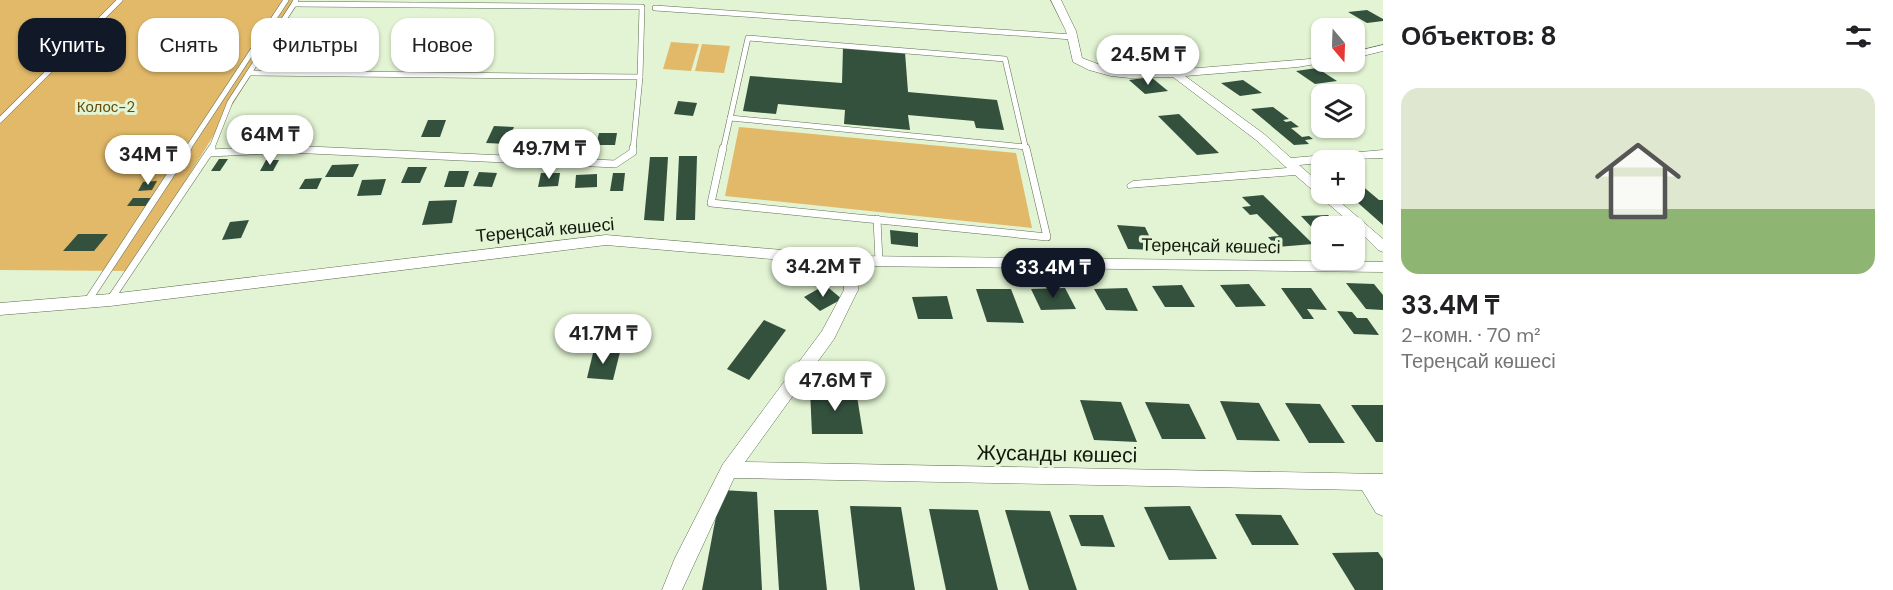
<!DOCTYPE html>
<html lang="ru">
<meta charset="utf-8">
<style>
body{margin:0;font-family:"DM Sans",sans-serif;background:#f6f6f6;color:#202124;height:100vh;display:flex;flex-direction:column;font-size:22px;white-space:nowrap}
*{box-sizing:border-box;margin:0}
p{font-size:20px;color:#757577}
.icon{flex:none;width:33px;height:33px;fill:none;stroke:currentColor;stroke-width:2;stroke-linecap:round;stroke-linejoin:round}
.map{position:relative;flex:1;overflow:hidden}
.side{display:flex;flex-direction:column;background:#fff;width:510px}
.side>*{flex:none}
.guide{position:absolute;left:18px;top:18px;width:570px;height:54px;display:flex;gap:12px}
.needle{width:39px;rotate:161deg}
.controls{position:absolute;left:1311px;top:18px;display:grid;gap:12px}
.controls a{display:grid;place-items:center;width:54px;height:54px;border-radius:12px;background:#fff;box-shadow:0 2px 4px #0004;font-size:30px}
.price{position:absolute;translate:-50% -51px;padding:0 14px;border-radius:21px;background:#fff;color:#222;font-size:20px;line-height:39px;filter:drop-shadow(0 2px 3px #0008)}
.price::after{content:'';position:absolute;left:50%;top:36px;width:18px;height:14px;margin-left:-9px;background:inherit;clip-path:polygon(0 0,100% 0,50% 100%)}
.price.current{background:#111827;color:#fff}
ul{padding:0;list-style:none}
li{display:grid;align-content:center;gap:12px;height:318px;padding:0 18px}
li+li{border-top:2px solid #e0e0e0}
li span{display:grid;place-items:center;height:186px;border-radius:18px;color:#555}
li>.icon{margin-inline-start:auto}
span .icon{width:108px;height:108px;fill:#fffc;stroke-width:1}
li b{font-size:26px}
h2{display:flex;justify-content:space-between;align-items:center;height:72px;padding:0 18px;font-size:26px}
.pill{padding:0 21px;border-radius:18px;background:#fff;box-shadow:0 2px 4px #0004;font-size:21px;line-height:54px}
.pill.current{background:#111827;color:#fff}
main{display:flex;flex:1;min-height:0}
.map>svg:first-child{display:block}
.green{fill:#e1b969}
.building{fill:#34513e}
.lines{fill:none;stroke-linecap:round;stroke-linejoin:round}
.service-far1-casing{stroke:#5f6f52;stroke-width:6}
.service-casing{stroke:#5f6f52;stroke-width:8}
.minor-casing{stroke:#5f6f52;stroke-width:1}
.service-far1{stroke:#fff;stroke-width:5}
.service{stroke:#fff;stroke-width:7}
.minor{fill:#fff;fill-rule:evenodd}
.labels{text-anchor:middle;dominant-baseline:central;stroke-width:6;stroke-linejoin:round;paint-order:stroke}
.far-park-label{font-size:15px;fill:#674c0b;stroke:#e2f4d3}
.street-label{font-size:18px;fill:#13190d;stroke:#e2f4d3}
.near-street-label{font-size:21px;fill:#13190d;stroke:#e2f4d3}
</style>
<main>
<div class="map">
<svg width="1383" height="590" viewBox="0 0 1383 590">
<rect width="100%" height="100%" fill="#e2f4d3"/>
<g class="green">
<polygon points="0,0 297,0 130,271 0,270"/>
<polygon points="671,42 699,44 691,71 663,69"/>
<polygon points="702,44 730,46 724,73 695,71"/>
<polygon points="739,127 1016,153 1032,228 725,196"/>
</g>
<g class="building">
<polygon points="1367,10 1383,19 1383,21 1367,23 1348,12"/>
<polygon points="843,47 905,52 908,92 997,100 1004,130 976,128 974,121 908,115 910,130 844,124 845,110 778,104 776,114 743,111 750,76 842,83"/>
<polygon points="1317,68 1337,81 1315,84 1296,71"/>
<polygon points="1151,77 1168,91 1145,94 1129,80"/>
<polygon points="1243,80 1262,93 1240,96 1221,83"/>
<polygon points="678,101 697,103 693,116 674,114"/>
<polygon points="1273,107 1289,119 1283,120 1286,122 1291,121 1299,127 1291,128 1302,137 1309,136 1313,139 1305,140 1309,144 1294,145 1251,109"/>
<polygon points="1179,114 1219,153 1197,155 1158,116"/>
<polygon points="428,120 446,120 440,137 421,137"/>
<polygon points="494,126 514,127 507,144 486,143"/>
<polygon points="561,129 580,130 576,141 557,140"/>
<polygon points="599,133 617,133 615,145 596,145"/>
<polygon points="679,156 697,156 695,220 676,220"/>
<polygon points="650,157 668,157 664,221 644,220"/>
<polygon points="219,159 228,159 220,171 211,171"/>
<polygon points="266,160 279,160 273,171 260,171"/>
<polygon points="359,164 353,177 325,177 332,165"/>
<polygon points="408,167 427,167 420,183 401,183"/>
<polygon points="449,171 469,171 464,187 444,187"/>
<polygon points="479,172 497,173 492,187 473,186"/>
<polygon points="541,173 560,173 558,186 538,187"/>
<polygon points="613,173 625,173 623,191 610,191"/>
<polygon points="597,174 597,187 575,188 576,175"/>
<polygon points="322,178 317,189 299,189 305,179"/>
<polygon points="386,179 381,195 357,196 362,180"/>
<polygon points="1354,179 1379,200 1383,200 1383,225 1348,194 1354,194"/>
<polygon points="157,181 152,190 138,191 143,182"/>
<polygon points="1263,195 1313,244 1277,247 1268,237 1279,236 1257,214 1250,215 1242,207 1251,206 1242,197"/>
<polygon points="133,198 151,198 146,206 127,206"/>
<polygon points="457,200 452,223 422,225 429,201"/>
<polygon points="1328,215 1340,226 1322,226 1322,234 1318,234 1301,216"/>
<polygon points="249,220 241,238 222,240 230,222"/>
<polygon points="1117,225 1145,227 1156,250 1128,249"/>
<polygon points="890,230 918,233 918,247 891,244"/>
<polygon points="78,234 108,234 94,251 63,251"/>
<polygon points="1346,283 1374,284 1383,295 1383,310 1366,309"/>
<polygon points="1249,284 1266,306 1236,307 1220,285"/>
<polygon points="825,285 842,299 820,311 804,297"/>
<polygon points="1182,285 1195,307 1165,307 1152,286"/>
<polygon points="1065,288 1076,309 1041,310 1031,289"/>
<polygon points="1127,288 1138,311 1106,310 1094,289"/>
<polygon points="1281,288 1311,288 1327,310 1307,309 1314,319 1303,319"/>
<polygon points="976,289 1011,289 1024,323 987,322"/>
<polygon points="947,296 953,319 918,319 912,297"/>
<polygon points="1337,311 1352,312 1357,318 1367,318 1379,335 1354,334"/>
<polygon points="764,320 786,330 749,380 727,369"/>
<polygon points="594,349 620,352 613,380 587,378"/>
<polygon points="810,390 856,390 863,434 812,434"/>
<polygon points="1080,400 1121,402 1137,442 1094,440"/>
<polygon points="1220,401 1259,403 1280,441 1237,440"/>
<polygon points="1145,402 1189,404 1206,439 1162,439"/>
<polygon points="1285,403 1320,404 1345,443 1309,443"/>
<polygon points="1351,405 1383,405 1383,442 1376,442"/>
<polygon points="721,490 757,492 762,590 702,590"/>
<polygon points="850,506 901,507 915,590 860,590"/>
<polygon points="1190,506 1217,559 1169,560 1144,507"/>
<polygon points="929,509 978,510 998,590 946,590"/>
<polygon points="774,510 818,510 827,590 779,590"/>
<polygon points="1005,510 1050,511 1077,590 1029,590"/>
<polygon points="1235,514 1281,515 1299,545 1252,545"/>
<polygon points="1069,515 1103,515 1115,547 1081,546"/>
<polygon points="1378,552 1383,559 1383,590 1355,590 1332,553"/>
</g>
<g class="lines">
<defs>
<g id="service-far1">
<polyline points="296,0 294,4 642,7 640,77 633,150"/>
<polyline points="655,8 1072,37"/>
<polyline points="249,73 640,77"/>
<polyline points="730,118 1026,147"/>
<polyline points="0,120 120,0"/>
<polyline points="187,150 286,0"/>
<polyline points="211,150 230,102 294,4"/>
<polyline points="278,150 300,150"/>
<polyline points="723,150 748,38 1005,59 1026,150"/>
</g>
<g id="service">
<polyline points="723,148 711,203 1047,237 1026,148"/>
<polyline points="210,153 288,149 615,164 633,152 633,148"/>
<polyline points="877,219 879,261"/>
<polyline points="110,300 212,148"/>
<polyline points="87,302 188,148"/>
</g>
<g id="minor">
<polygon points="1051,0 1061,0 1076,31 1082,58 1111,69 1149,72 1322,58 1322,62 1327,62 1298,67 1185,76 1264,134 1291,158 1383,150 1383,158 1322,160 1322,163 1299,165 1322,185 1322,194 1331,194 1383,239 1383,252 1378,250 1354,226 1295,175 1128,188 1127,185 1133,181 1287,168 1256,140 1173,77 1130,78 1111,76 1089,70 1073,62 1066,31"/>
<polygon points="1383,45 1383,51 1354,58 1354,52"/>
<polygon points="606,235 853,256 1383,262 1383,272 857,266 858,290 834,339 745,462 1383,474 1383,516 1376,513 1362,490 734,478 682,590 662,590 675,558 723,464 822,331 844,290 843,265 606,245 110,306 0,315 0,303 110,294"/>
</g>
</defs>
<use href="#service-far1" class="service-far1-casing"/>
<use href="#service" class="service-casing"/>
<use href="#minor" class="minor-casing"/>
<use href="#service-far1" class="service-far1"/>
<use href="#service" class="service"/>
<use href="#minor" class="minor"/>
</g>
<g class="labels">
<g class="far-park-label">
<text x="106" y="107">Колос-2</text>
</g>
<g class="street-label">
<text transform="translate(545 230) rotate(-5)">Тереңсай көшесі</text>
<text transform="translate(1211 246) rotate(1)">Тереңсай көшесі</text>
</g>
<g class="near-street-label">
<text transform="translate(1057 454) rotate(1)">Жусанды көшесі</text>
</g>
</g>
</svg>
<div class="controls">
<a><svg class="needle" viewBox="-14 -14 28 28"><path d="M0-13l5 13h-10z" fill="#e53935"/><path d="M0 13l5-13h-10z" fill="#757577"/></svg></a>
<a><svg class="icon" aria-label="layers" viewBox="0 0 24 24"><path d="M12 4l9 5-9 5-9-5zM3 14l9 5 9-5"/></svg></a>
<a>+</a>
<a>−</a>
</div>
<b class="price" style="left:1148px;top:86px">24.5M ₸</b>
<b class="price" style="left:270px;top:166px">64M ₸</b>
<b class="price" style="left:549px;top:180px">49.7M ₸</b>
<b class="price" style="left:148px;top:186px">34M ₸</b>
<b class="price" style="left:823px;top:298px">34.2M ₸</b>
<b class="price current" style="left:1053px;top:299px">33.4M ₸</b>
<b class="price" style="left:603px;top:365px">41.7M ₸</b>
<b class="price" style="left:835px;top:412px">47.6M ₸</b>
<div class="guide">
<a class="pill current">Купить</a>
<a class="pill">Снять</a>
<a class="pill">Фильтры</a>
<a class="pill">Новое</a>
</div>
</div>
<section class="side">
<h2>Объектов: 8<svg class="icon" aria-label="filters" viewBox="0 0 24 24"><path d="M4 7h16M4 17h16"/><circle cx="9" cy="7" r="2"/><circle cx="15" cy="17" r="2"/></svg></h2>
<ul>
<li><span style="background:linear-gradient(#dfe7d0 65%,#8fb573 0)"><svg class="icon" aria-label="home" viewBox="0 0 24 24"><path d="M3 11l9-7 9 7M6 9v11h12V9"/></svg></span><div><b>33.4M ₸</b><p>2-комн. · 70 m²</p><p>Тереңсай көшесі</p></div></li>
</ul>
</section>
</main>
